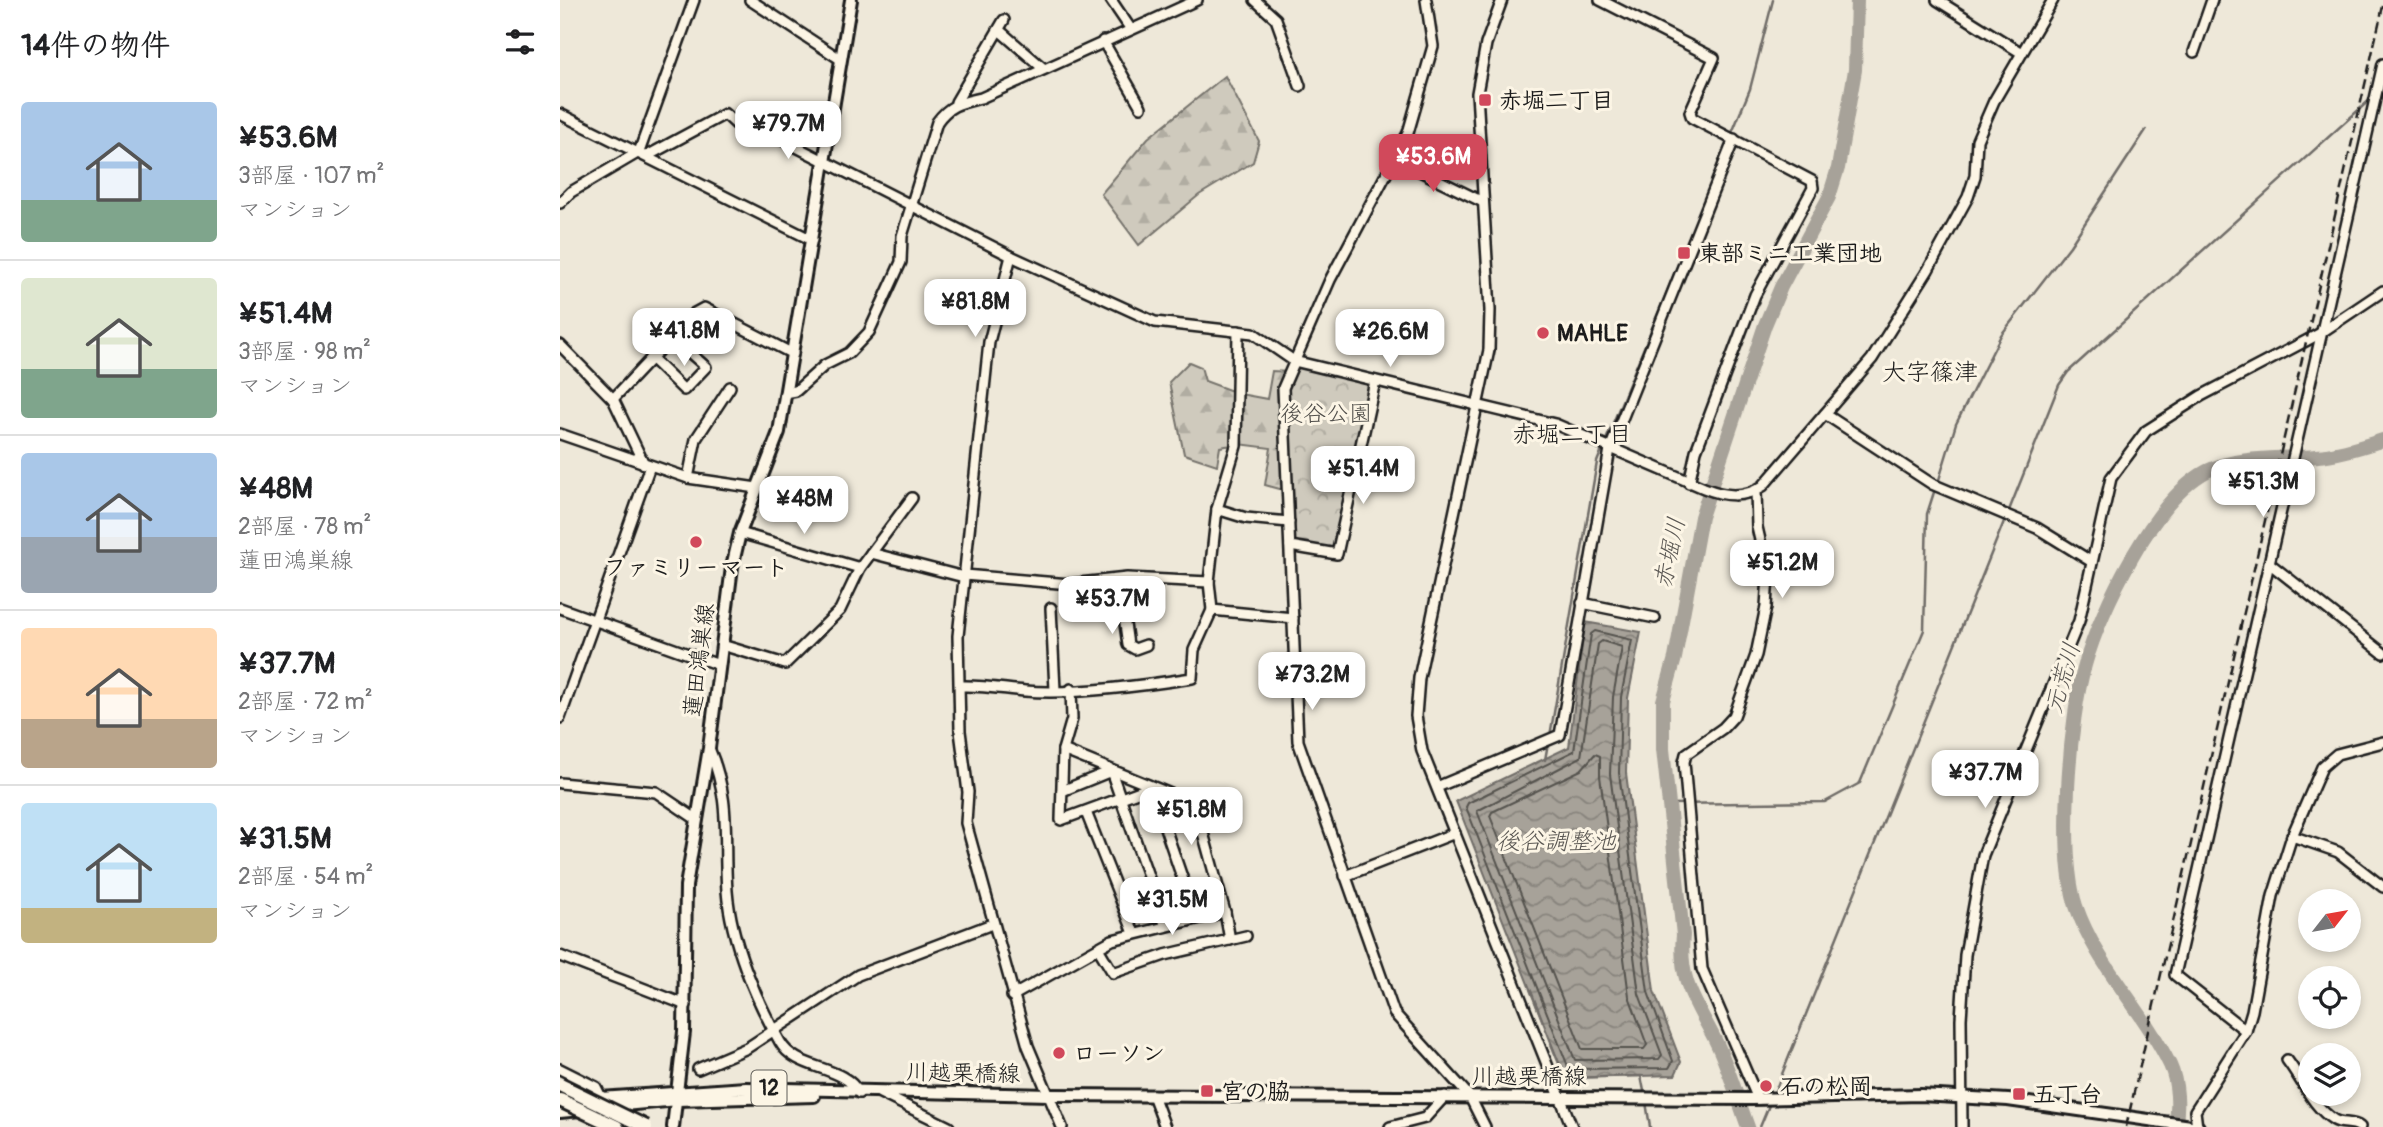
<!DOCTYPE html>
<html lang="ja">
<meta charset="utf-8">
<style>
body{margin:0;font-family:Pangolin,"Klee One",sans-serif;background:#f6f6f6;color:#202124;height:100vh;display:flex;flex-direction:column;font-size:26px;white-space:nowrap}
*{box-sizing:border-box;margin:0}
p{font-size:23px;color:#757577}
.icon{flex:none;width:38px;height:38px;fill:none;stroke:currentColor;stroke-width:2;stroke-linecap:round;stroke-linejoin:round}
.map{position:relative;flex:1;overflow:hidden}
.side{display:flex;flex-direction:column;background:#fff;width:560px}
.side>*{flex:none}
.needle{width:46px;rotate:59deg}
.fabs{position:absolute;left:1738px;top:889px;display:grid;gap:14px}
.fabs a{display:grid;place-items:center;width:63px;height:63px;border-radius:50%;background:#fff;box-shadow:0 4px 10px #0003;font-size:35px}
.price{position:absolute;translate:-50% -60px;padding:0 16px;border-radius:14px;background:#fff;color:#222;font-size:23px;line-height:46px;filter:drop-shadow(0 2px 4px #0008)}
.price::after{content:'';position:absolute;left:50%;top:42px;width:21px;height:16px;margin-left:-10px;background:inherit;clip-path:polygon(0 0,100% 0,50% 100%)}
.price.on{background:#d1495b;color:#fff}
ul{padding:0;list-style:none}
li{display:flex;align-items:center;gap:21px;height:175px;padding:0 21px}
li+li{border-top:2px solid #e0e0e0}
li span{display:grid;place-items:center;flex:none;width:196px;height:140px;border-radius:7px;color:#555}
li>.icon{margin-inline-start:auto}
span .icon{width:84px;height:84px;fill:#fffc;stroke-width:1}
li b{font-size:30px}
h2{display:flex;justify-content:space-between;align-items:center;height:84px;padding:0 21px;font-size:30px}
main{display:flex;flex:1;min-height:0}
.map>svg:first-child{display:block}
.forest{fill:url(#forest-firs);stroke:#76736c;stroke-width:2}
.park{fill:url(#park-crowns);stroke:#76736c;stroke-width:2}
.water{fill:url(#water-waves);stroke:#6f6c67;stroke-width:2}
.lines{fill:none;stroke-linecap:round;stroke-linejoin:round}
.shore{stroke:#54524e;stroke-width:2}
.stream{stroke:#6f6c67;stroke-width:2.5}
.river{stroke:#a7a299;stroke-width:14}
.minor-casing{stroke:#1c1c1c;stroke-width:14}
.major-casing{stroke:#1c1c1c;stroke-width:16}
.minor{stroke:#fcf5e5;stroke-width:9}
.major{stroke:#fcf5e5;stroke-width:10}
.rail{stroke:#1c1c1c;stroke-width:2.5;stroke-dasharray:10 5;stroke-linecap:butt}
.highway-bridge-casing{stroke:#1c1c1c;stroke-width:18;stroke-linecap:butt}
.highway-bridge{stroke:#fcf5e5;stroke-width:12}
.poi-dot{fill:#d1495b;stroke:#fcf5e5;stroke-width:2.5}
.labels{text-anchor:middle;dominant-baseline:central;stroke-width:6;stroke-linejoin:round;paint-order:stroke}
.shield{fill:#fcf5e5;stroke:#5f5d58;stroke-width:2}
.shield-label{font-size:21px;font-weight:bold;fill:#1c1c1c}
.poi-label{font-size:23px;font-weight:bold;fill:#1c1c1c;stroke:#fcf5e5;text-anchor:start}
.park-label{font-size:23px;fill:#52504c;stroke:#fcf5e5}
.street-label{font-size:23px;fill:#1c1c1c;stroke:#fcf5e5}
.neighbourhood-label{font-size:24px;fill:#1c1c1c;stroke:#fcf5e5}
.water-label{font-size:24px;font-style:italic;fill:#5b5854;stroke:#fcf5e5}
</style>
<main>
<section class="side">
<h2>14件の物件<svg class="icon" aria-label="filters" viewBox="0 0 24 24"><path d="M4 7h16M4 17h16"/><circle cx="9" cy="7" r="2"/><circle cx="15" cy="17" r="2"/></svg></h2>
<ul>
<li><span style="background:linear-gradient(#a9c7e8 70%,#7fa58c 0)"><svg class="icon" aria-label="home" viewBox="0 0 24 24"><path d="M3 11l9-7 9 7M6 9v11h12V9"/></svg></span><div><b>¥53.6M</b><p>3部屋 · 107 m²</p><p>マンション</p></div></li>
<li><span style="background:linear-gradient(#dfe7d0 65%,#7fa58c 0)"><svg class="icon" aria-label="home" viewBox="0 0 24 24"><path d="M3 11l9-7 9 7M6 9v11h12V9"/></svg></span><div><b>¥51.4M</b><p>3部屋 · 98 m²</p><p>マンション</p></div></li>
<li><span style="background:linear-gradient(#a9c7e8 60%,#9aa5b1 0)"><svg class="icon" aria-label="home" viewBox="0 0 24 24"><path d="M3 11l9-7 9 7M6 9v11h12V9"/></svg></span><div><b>¥48M</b><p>2部屋 · 78 m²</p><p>蓮田鴻巣線</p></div></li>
<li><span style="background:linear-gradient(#ffd9b3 65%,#b9a48a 0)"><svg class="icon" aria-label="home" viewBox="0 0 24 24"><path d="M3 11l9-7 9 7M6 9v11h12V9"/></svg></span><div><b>¥37.7M</b><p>2部屋 · 72 m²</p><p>マンション</p></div></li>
<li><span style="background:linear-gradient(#bfe0f5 75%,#c2b280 0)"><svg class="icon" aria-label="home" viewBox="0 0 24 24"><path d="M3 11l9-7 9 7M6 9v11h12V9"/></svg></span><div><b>¥31.5M</b><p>2部屋 · 54 m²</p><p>マンション</p></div></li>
</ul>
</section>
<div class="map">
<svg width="1823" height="1127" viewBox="0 0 1823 1127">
<defs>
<pattern id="forest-firs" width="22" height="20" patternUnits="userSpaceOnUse" patternTransform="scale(1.75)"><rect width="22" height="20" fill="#cfcabd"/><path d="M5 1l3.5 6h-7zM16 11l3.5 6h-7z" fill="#b1ada2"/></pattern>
<pattern id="park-crowns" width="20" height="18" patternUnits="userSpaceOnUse" patternTransform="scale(1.75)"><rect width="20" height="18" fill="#cfcabd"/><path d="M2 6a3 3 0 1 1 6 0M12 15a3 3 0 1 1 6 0" fill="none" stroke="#b1ada2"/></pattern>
<pattern id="water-waves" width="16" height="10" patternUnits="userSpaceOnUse" patternTransform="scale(1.75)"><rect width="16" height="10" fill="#a7a299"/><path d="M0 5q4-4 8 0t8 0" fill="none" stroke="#87837c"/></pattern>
</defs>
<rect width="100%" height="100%" fill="#eee8d9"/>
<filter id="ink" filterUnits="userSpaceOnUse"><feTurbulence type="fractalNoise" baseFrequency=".0143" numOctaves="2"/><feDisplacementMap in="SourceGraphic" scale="14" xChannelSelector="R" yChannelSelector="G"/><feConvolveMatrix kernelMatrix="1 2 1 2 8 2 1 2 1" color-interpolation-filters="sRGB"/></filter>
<g filter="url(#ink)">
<g class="forest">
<polygon points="665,76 699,141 693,162 639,195 579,245 541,194 588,138"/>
<polygon points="629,362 641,367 645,381 680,394 707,399 712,371 730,372 727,491 705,485 711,448 679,444 660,447 657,465 624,454 609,382"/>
</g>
<polygon class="park" points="734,361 815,381 777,554 730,546 723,388"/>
<polygon class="water" points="1025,622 1081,632 1068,698 1066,773 1094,991 1121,1062 1115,1075 1005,1078 896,801 1009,747"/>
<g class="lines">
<g class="shore">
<polygon points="1035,631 1072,640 1061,697 1059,773 1088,992 1113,1061 1109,1068 1009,1069 906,807 908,803 1014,751 1031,634"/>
<polygon points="1042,641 1062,647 1053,697 1050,774 1079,994 1102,1055 1099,1059 1015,1060 917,811 1021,757 1038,644"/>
<polygon points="1035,754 1040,756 1040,776 1069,996 1087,1045 1084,1049 1022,1049 930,816 932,812 1021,770"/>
</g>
<g class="stream">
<polyline points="1378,483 1396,424 1441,335 1510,246 1586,130"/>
<polyline points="1448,513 1499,385 1508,372 1813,97"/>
<polyline points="990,736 1037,462 1190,89 1213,0"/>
<polyline points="985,760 988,743"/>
<polyline points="1108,804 1265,802 1300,783 1364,630 1367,514 1375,489"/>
<polyline points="970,989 983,1022"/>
<polyline points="991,1044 1005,1078 1081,1076 1085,1096"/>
<polyline points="1214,1094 1445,519"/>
<polyline points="1086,1102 1090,1127"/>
<polyline points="1200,1127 1210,1103"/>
</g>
<g class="river">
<path d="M1188,1127C1178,1100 1170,1072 1158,1046C1138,1004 1118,984 1123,935L1103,749V701L1115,658L1141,517L1205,325L1221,287L1269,197L1278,168L1295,70L1297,0"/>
<path d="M1615,1127C1619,1109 1618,1082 1610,1065C1583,1009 1536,965 1516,906C1499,854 1509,718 1525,665C1541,608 1594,499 1647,471C1679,454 1731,460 1767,455C1786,452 1805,446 1823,440"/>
</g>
<defs>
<g id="minor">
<polyline points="190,0 280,59"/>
<polyline points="551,0 570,28"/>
<polyline points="695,0 716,19 740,86"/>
<polyline points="866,0 873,46 848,133 770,280 723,388 738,741 834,1013 910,1097 925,1127"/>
<polyline points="942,0 926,44 917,93 930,310 929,350 859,678 856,716 862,751 1012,1127"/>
<polyline points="1040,0 1154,58 1130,112 1132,118 1252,181 1253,188 1195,295 1136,451 1129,483"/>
<polyline points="1377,0 1460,52"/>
<polyline points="439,30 484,69"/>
<polyline points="543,41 581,107"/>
<polyline points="1634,52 1652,0"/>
<polyline points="396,102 444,20"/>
<polyline points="0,114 252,240"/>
<path d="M87,156L165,114L180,128L193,134L203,130L451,256L595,322L693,333L734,361L995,424L1144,488C1164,496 1183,499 1203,486L1312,359L1368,270L1408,197L1415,176L1417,140L1434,101L1493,0"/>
<polyline points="835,159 923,202"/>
<polyline points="0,203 11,192 79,152 134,0"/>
<polyline points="451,256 429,342 398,636 400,731 408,792 406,823 468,1046 502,1127"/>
<polyline points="678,331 676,446 657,509 686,518 729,522"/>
<polyline points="0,345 53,399 84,464"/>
<polyline points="91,358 124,390 146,367 112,337"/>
<path d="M225,393L236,391L265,365L289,353L309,332L341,262L342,236L377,122C390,104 401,103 421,98L637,0"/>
<polyline points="53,399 133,314 144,308 233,354"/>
<polyline points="1265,414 1372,484 1477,528 1532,562"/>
<polyline points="0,434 128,478 197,488"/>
<polyline points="128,478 136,439 170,387"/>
<polyline points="1196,490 1197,527 1208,575 1206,607 1196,655 1174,716 1163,728 1126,754 1124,762 1142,969 1198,1099"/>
<polyline points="657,509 649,582 652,610 733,618"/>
<polyline points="180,533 300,568"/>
<polyline points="730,546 777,554 815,381"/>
<polyline points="311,553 404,577"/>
<polyline points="1709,563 1823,653"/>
<polyline points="404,575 510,584 567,578 649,582"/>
<polyline points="543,581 548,606 564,617 568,645 575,649 586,645"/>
<polyline points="1022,603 1095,618"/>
<polyline points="0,608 159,665"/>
<polyline points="491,608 495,690"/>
<polyline points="162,645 225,664 280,610 300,568 352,498"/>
<path d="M400,686C423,685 443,689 465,691C510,695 587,685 632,678L634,650L652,610"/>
<polyline points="0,718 90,466"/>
<path d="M149,748C172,803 163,835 167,891C171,941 195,998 220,1042C236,1071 283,1064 299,1093"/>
<polyline points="503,750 512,719 511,689"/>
<polyline points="0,783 96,792 136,819"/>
<polyline points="591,787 501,820 503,750 635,804 665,912 670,940"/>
<polyline points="591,787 636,918"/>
<polyline points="877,787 1000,735 1050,449 1174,139"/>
<polyline points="502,791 551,771 605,924"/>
<polyline points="526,812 574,933"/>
<polyline points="1732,836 1778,852 1823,887"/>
<polyline points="785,876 895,833"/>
<polyline points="538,948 553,973 605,955 686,936"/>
<polyline points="0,956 126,1005"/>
<polyline points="452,996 552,940 665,912"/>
<polyline points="1686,1031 1615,975 1823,64"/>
<path d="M1727,1060C1743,1081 1752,1106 1774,1120C1782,1125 1792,1121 1800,1127"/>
<polyline points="0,1069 36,1087 41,1097"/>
<polyline points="138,1069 187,1048 298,975 432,924"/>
<polyline points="320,1093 389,1127"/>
<polyline points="593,1095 605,1127"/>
<polyline points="830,1127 865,1118 885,1096"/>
<polyline points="1402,1127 1401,1019 1405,955 1423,855 1519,621 1551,478 1586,431 1641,396 1759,334 1823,291"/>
<polyline points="1637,1127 1635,1111 1686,1031 1692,1011 1713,896 1732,836 1762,767 1777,754 1823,742"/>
</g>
<g id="major">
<polyline points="26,1099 186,1088 489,1095 1191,1099 1361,1095 1448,1100 1638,1127"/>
<polyline points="43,1107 117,1100 254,1096"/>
<polyline points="0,1112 20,1110"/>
<polyline points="113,1127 124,1032 126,886 149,748 172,567 180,533 219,432 291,0"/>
</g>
</defs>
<use href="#minor" class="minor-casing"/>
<use href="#major" class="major-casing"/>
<use href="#minor" class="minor"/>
<use href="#major" class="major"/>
<polyline class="rail" points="1566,1127 1823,6"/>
<defs>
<g id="highway-bridge">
<polyline points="0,1085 86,1127"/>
<polyline points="0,1100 57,1127"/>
</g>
</defs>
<use href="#highway-bridge" class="highway-bridge-casing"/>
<use href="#highway-bridge" class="highway-bridge"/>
</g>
</g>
<g class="poi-dot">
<rect x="918" y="93" width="14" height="14" rx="3.5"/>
<rect x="1117" y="246" width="14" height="14" rx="3.5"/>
<circle cx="983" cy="333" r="7"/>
<circle cx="136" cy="542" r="7"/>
<circle cx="499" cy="1053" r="7"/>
<circle cx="1206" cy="1086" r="7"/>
<rect x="640" y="1084" width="14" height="14" rx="3.5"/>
<rect x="1452" y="1087" width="14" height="14" rx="3.5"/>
</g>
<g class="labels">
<rect class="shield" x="191.5" y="1070.5" width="35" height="35" rx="5"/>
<g class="shield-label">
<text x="209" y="1088">12</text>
</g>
<g class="poi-label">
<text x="939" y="100">赤堀二丁目</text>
<text x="1138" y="253">東部ミニ工業団地</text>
<text x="997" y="333">MAHLE</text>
<text x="136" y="567" text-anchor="middle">ファミリーマート</text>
<text x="513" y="1053">ローソン</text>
<text x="1220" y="1086">石の松岡</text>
<text x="661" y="1091">宮の脇</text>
<text x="1473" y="1094">五丁台</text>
</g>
<g class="park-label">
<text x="766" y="413">後谷公園</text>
</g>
<g class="street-label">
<text transform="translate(139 660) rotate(-83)">蓮田鴻巣線</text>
<text transform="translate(403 1073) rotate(1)">川越栗橋線</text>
<text x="969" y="1076">川越栗橋線</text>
</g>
<g class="neighbourhood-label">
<text x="1370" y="372">大字篠津</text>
<text x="1012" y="434">赤堀二丁目</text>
</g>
<g class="water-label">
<text transform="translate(1110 553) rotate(-78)">赤堀川</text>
<text transform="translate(1503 678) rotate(-74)">元荒川</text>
<text x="996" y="841">後谷調整池</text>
</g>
</g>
</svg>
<div class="fabs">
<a><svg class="needle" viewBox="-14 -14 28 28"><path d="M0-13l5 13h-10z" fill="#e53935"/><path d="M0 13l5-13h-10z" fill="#757577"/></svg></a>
<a><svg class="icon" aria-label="locate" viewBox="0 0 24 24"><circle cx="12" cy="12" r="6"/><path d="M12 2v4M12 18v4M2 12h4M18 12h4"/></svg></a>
<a><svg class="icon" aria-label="layers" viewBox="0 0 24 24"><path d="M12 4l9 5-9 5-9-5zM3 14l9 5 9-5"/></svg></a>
</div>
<b class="price" style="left:228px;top:161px">¥79.7M</b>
<b class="price on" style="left:873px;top:194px">¥53.6M</b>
<b class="price" style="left:415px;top:339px">¥81.8M</b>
<b class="price" style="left:124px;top:368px">¥41.8M</b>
<b class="price" style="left:830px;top:369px">¥26.6M</b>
<b class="price" style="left:803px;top:506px">¥51.4M</b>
<b class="price" style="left:1703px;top:519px">¥51.3M</b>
<b class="price" style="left:244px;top:536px">¥48M</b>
<b class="price" style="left:1222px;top:600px">¥51.2M</b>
<b class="price" style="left:552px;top:636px">¥53.7M</b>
<b class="price" style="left:752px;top:712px">¥73.2M</b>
<b class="price" style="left:1425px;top:810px">¥37.7M</b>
<b class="price" style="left:631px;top:847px">¥51.8M</b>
<b class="price" style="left:612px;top:937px">¥31.5M</b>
</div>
</main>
